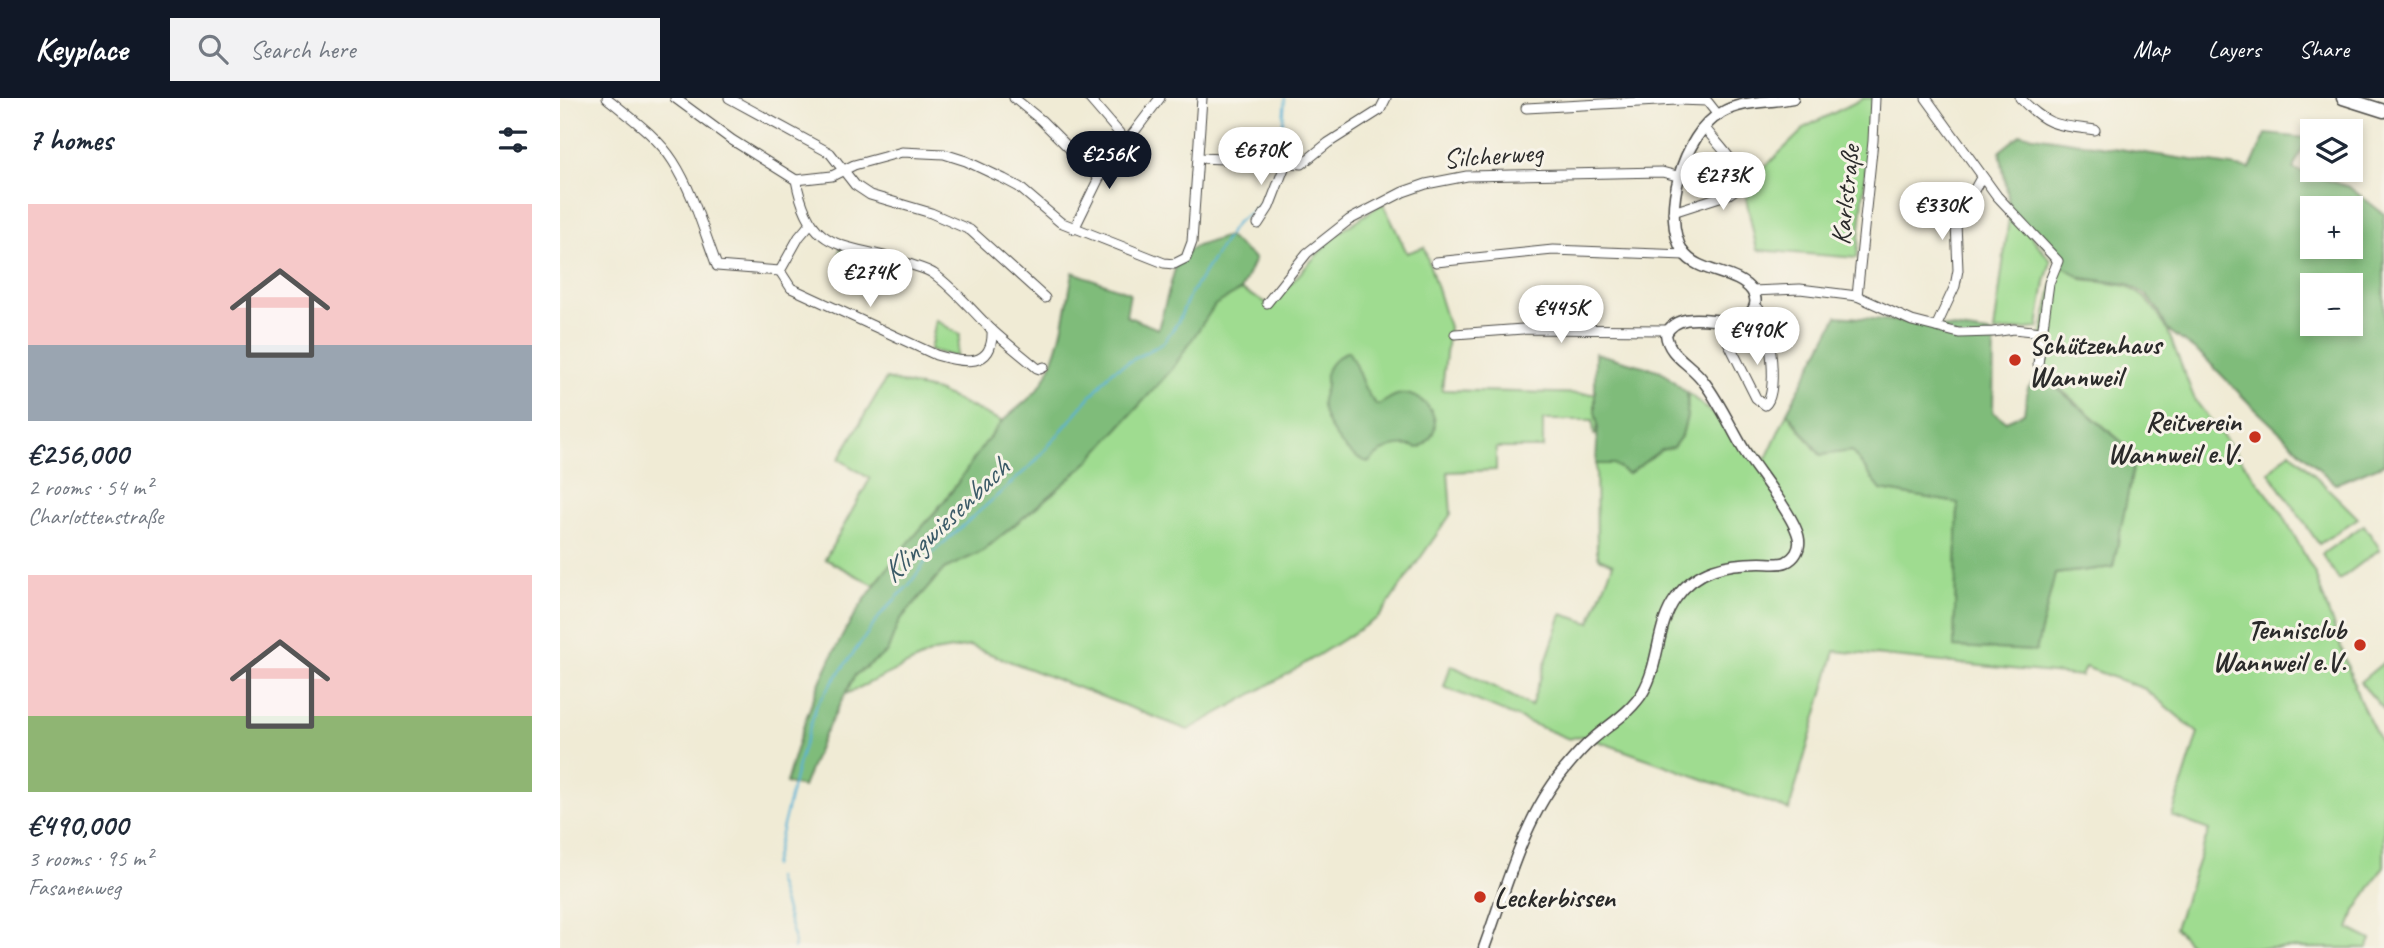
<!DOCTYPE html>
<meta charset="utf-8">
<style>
body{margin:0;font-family:Caveat,sans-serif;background:#f2f2f3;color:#1f2937;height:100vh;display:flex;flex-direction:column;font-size:26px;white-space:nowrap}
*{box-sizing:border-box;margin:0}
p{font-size:23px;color:#747a83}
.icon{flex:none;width:38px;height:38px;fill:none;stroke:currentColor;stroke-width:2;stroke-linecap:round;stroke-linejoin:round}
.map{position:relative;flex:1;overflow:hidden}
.details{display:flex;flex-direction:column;background:#fff;width:560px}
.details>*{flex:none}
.tools{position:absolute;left:1740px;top:21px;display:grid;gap:14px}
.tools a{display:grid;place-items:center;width:63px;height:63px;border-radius:0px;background:#fff;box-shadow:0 4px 10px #0003;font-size:35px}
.price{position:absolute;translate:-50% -60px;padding:0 16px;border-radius:24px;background:#fff;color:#222;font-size:23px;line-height:46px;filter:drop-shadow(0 2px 4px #0008)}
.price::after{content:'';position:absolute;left:50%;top:42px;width:21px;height:16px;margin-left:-10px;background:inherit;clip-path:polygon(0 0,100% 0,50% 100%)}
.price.current{background:#111827;color:#fff}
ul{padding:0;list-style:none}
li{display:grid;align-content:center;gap:14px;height:371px;padding:0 28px}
li span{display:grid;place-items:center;height:217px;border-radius:0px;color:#555}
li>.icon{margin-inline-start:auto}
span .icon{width:126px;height:126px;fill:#fffc;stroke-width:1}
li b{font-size:30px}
h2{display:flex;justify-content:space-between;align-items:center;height:84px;padding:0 28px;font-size:30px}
header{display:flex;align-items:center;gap:42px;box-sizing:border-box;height:98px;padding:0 35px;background:#111827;color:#fff}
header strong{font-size:33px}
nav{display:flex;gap:38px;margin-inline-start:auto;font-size:24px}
.search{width:490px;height:63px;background:#f2f2f3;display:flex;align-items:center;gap:18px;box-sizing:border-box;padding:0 24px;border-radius:0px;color:#747a83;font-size:26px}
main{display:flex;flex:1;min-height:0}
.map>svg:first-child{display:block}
.green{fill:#9fdc90;stroke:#65845e;stroke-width:2}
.forest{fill:#7fbc7a;stroke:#557452;stroke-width:2;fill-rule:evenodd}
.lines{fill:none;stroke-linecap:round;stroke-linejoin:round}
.stream{stroke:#58b2d6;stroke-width:2}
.minor-casing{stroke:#494844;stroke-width:11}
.tertiary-casing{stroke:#494844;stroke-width:13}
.secondary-casing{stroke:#494844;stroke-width:15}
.minor{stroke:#fff;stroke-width:9}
.tertiary{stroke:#fff;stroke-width:10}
.secondary{stroke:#fff;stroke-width:12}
.poi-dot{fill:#c8321e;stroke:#f7f3e8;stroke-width:2.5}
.labels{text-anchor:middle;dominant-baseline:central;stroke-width:6;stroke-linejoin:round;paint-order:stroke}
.street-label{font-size:28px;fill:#2b2b2b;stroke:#f7f3e8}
.poi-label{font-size:28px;font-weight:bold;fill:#2b2b2b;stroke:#f7f3e8;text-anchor:start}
.water-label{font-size:30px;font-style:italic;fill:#3b5a67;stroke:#f7f3e8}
</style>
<header>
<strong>Keyplace</strong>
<div class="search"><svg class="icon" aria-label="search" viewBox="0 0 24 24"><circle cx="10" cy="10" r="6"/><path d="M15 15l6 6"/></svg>Search here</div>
<nav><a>Map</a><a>Layers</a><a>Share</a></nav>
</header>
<main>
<section class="details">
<h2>7 homes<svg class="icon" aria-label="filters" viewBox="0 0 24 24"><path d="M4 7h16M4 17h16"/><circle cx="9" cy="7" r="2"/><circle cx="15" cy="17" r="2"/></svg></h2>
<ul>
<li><span style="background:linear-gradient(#f6c9c9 65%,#9aa5b1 0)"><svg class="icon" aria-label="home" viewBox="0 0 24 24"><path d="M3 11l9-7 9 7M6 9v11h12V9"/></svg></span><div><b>€256,000</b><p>2 rooms · 54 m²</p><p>Charlottenstraße</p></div></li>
<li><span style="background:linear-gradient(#f6c9c9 65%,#8fb573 0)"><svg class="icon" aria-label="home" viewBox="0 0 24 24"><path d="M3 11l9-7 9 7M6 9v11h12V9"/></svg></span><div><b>€490,000</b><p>3 rooms · 95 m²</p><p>Fasanenweg</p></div></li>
</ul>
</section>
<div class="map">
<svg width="1824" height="850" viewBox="0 0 1824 850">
<rect width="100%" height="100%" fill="#f7f3e8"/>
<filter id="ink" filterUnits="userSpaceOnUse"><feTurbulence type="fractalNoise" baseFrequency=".0143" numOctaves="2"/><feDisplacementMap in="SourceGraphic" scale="14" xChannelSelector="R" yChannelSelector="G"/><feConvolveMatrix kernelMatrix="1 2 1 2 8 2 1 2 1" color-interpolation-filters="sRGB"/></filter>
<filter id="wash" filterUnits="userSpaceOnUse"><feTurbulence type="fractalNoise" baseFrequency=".00686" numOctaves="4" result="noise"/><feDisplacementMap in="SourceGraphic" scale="28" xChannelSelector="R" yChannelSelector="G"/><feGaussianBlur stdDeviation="1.57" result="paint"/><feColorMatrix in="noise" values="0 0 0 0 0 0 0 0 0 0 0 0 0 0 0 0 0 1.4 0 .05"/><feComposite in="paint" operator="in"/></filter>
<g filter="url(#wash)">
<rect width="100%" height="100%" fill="#f0ebd5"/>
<g class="green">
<polygon points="1304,0 1313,0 1297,160 1197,152 1186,100 1192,86 1206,68 1247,28"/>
<polygon points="823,105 847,155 864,149 889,229 882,292 1035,296 1038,327 1036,337 1034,337 1033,322 983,322 983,350 936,350 936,372 888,374 891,416 819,519 728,576 628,632 410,548 374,554 286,596 295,577 327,554 339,523 384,471 422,454 492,396 528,364 613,270 655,206 681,192 711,207 774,138"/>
<polygon points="1450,112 1491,163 1485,184 1478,230 1434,234"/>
<polygon points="280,151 307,159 302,186 276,176"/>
<polygon points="1498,163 1522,181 1567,188 1584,199 1597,214 1607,231 1635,302 1722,415 1755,476 1800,603 1824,651 1824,768 1795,813 1789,831 1811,842 1807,850 1633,850 1615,830 1649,732 1612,718 1638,635 1585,591 1525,569 1521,578 1275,553 1229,712 1032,641 1020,638 1009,641 884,589 891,567 971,608 1002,516 1030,525 1053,466 1039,460 1037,452 1036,366 1054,366 1068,376 1101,352 1113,349 1122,337 1127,318 1128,295 1206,361 1227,315 1260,357 1291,353 1321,392 1398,405 1394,549 1476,553 1495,476 1553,469 1576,356 1478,272 1482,234"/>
<polygon points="376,222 400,237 396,259 370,252"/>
<polygon points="326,281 377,293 443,324 383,404 314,487 265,461 310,381 279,361"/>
<polygon points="1730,353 1798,420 1759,446 1709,374"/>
<polygon points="1804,427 1820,451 1779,482 1762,456"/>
<polygon points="1824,564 1824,612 1800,584"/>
</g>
<g class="forest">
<path d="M1461,36L1690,71L1706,36L1747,40L1733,71L1789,89L1824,116V366L1775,386L1691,307L1643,258L1607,231L1599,213L1586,197L1567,186L1522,180L1505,170L1450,111L1440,53ZM1752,110H1790V149H1752ZM1752,187H1790V226H1752Z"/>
<path d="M667,138L695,161L681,192L655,207L613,270L528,364L492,396L421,454L384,471L339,523L327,554L295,577L264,637L243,689L226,685C247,611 269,549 315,487C336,458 360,432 383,405C404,379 420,347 443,323C457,309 474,300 484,282C502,248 506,211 513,174L570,195L566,218L598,231L618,160L634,149Z"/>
<polygon points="1277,218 1350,224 1428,235 1434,239 1433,314 1446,323 1464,315 1468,290 1480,276 1576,356 1553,469 1495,476 1476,553 1394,549 1398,405 1321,392 1292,353 1261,357 1227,314"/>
<path d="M788,253C800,271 801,292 817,307C824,305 830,299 837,297C862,290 895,328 859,350C839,344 824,349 809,364C787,360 766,330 762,308C760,300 766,294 766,287C767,283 765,279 766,276C769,265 779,257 788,253Z"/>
<polygon points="1035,255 1101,273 1127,295 1127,318 1122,337 1113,349 1101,352 1068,376 1054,366 1036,366 1038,327 1035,314"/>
</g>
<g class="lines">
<g class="stream">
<polyline points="721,47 725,0"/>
<polyline points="213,768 238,667 257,606 322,515 349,487 371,456 474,365 552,273 603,245 618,224 629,198 676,125 706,102 719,69"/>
<polyline points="216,780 234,839 234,850"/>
</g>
</g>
</g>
<g filter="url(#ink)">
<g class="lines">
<defs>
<g id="minor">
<path d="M47,0C70,19 97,38 113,63C133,94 144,134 157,168L220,173"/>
<path d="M115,0L172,42L236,82C251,161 289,143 349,166C357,169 367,171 374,176C396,192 412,213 432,232C446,245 462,257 477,270L480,271L484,269"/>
<polyline points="169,0 270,55 295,87 310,97 371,115 410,132 485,200"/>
<polyline points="454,0 481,22 539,80"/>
<polyline points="529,0 567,44"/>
<polyline points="1366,0 1437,98 1498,163 1489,185 1478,266"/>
<path d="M1460,0C1488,29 1497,27 1535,32"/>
<polyline points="966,10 1117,2 1147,3 1158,17"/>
<polyline points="639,60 715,63 742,66 768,45 820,12 826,0"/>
<polyline points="236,82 272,78 294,67 342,54 384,56 406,63 444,81 459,89 500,124 604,165 614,166 626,160 632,144 642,0"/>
<path d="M1113,114L1169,96L1181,88C1181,67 1157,46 1145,30"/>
<path d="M250,126L239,139L220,173L231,190L376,257C403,265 434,271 432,232"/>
<polyline points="698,126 709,109 726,65"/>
<polyline points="514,131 539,80 600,0"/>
<polyline points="876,164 993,152 1125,157"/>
<polyline points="1192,193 1240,191 1297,198 1352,223 1399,235 1433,234 1454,231 1482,234"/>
<polyline points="1297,198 1313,43 1315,0"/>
<polyline points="707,205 747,155 789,122 843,94 866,86 907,78 1102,74 1121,79"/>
<path d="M1158,224L1196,300L1205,307C1219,296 1210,231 1202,215C1202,214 1196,208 1195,207"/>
<polyline points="1376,229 1395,188 1398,172 1396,125 1422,78"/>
<polyline points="895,236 963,231 1107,232"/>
</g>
<path id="tertiary" d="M924,850C946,791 963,721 1004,672C1013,661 1022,650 1033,641C1050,626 1071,614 1083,594C1100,565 1096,527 1116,500C1136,471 1167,465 1200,465C1208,465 1219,467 1226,464C1235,460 1240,451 1239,442C1237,421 1197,373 1184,352C1171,330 1160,305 1144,284C1132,266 1108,258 1106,236C1119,210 1157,226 1180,223C1191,217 1201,206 1192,193C1177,172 1138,176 1123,154C1100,117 1123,36 1161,15C1183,2 1209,5 1233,0"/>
<polyline id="secondary" points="1783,0 1824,13"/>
</defs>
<use href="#minor" class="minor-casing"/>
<use href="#tertiary" class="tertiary-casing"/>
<use href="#secondary" class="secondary-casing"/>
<use href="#minor" class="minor"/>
<use href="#tertiary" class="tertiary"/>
<use href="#secondary" class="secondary"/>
</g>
</g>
<g class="poi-dot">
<circle cx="1455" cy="262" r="7"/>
<circle cx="1695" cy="339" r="7"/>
<circle cx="1800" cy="547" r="7"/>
<circle cx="920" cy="799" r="7"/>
</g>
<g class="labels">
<g class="street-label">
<text transform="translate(933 57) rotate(-4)">Silcherweg</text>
<text transform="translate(1285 97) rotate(-84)">Karlstraße</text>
</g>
<g class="poi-label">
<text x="1469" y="246">Schützenhaus<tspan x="1469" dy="32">Wannweil</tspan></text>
<text x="1681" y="323" text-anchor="end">Reitverein<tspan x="1681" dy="32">Wannweil e.V.</tspan></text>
<text x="1786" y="531" text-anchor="end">Tennisclub<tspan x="1786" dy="32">Wannweil e.V.</tspan></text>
<text x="934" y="799">Leckerbissen</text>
</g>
<g class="water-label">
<text transform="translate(385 422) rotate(-44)">Klingwiesenbach</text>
</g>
</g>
</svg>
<div class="tools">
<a><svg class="icon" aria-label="layers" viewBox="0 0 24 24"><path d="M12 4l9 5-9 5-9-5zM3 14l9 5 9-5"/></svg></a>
<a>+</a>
<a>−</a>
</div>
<b class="price" style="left:701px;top:89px">€670K</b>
<b class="price current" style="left:549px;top:93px">€256K</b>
<b class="price" style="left:1163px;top:114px">€273K</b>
<b class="price" style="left:1382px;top:144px">€330K</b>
<b class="price" style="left:310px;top:211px">€274K</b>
<b class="price" style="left:1001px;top:247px">€445K</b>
<b class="price" style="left:1197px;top:269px">€490K</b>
</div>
</main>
